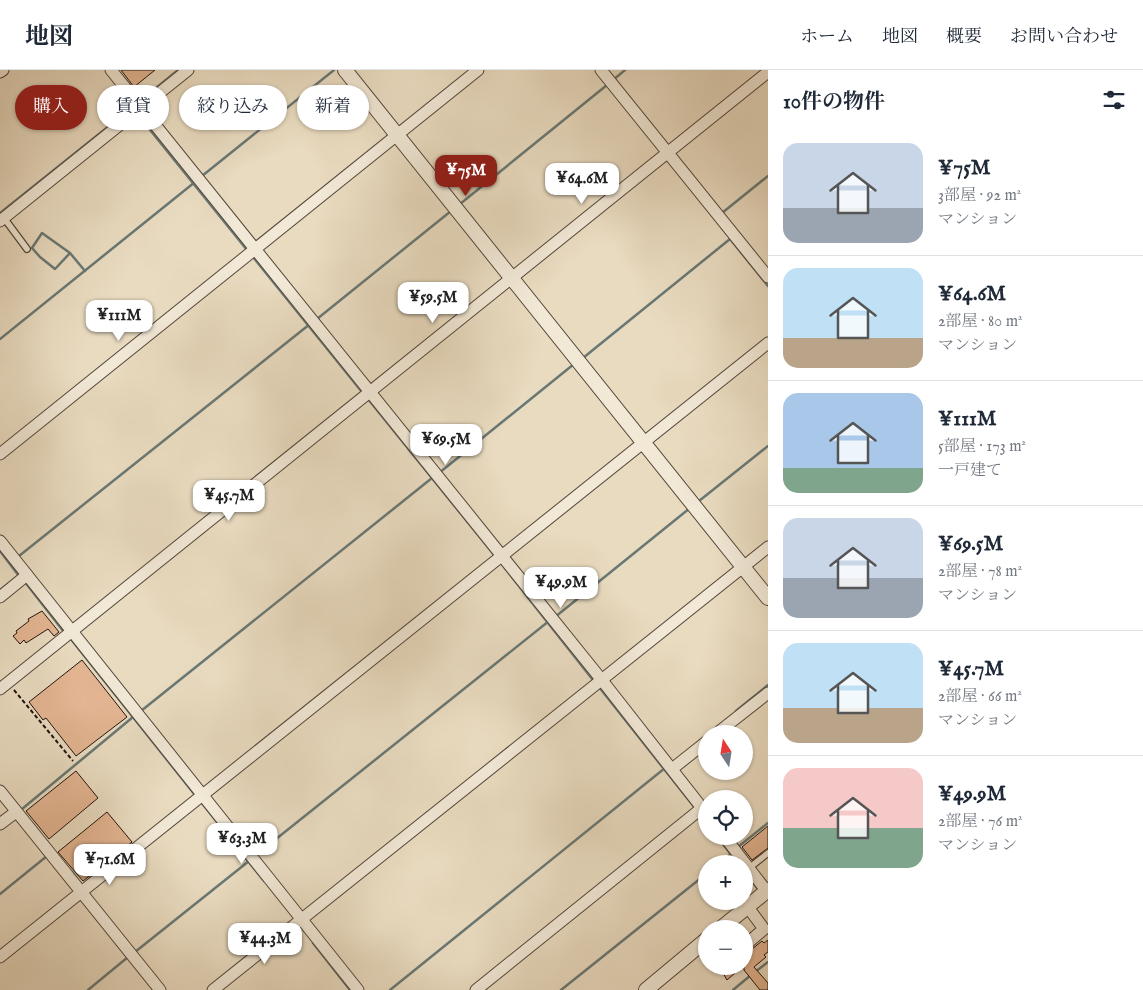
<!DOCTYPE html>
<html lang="ja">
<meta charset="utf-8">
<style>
body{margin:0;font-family:"IM FELL English","Noto Serif JP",serif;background:#f6f6f7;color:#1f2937;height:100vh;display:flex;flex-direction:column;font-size:19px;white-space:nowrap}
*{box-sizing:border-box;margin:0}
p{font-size:16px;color:#747a83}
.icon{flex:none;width:28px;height:28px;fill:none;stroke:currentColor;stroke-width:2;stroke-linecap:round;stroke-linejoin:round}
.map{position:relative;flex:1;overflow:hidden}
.side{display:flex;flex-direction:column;background:#fff;width:375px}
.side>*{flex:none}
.guide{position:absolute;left:15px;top:15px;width:475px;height:45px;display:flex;gap:10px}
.needle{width:32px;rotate:348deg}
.controls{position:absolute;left:698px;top:655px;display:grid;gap:10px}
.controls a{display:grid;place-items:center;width:55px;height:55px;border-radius:50%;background:#fff;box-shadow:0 1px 4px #0004;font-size:25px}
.price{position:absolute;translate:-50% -42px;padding:0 11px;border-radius:10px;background:#fff;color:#222;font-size:16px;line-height:32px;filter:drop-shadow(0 1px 2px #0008)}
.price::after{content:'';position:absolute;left:50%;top:30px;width:15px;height:11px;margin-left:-8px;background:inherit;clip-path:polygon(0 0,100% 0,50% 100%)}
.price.active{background:#8f2418;color:#fff}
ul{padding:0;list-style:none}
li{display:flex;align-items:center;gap:15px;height:125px;padding:0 15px}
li+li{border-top:1px solid #e0e1e3}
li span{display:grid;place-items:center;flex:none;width:140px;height:100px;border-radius:15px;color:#555}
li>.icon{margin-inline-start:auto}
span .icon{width:60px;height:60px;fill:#fffc;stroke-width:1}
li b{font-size:21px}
h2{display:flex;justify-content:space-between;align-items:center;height:60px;padding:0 15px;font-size:21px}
.tag{padding:0 18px;border-radius:22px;background:#fff;box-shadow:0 1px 4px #0004;font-size:18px;line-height:45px}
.tag.active{background:#8f2418;color:#fff}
header{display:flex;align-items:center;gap:30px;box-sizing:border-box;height:70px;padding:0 25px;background:#fff;border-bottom:1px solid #e0e1e3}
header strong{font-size:24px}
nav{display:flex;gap:28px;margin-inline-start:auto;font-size:18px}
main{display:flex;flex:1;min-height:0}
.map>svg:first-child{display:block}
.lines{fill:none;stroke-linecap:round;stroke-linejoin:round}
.stream{stroke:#697874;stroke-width:2.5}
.building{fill:#e3b592;stroke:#21140d}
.service-casing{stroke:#53463a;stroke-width:8}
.minor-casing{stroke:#53463a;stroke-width:13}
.tertiary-casing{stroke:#53463a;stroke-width:16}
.path{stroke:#21140d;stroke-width:2;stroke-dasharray:4 2.5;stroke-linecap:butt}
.service{stroke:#f1e8d6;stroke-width:5.5}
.minor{stroke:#f1e8d6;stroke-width:11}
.tertiary{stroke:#f1e8d6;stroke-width:14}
</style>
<header>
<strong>地図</strong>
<nav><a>ホーム</a><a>地図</a><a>概要</a><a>お問い合わせ</a></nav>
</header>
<main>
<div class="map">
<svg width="768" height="920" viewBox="0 0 768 920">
<rect width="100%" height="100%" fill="#e9dbc0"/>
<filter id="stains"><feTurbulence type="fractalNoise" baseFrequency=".004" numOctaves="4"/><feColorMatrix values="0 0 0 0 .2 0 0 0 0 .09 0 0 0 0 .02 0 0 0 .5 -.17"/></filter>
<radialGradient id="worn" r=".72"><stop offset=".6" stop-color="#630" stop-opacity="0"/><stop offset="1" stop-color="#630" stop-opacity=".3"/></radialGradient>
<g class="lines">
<g class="stream">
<polyline points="613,10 625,0"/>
<polyline points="140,31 178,0"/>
<polyline points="138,45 247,180"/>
<polyline points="202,106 334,0"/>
<polyline points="460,134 607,15"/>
<polyline points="0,143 134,36"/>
<polyline points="722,143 768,106"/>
<polyline points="731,170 768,216"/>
<polyline points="70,183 55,199 40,187 32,178 42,163 70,183 85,201"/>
<polyline points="253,187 362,322"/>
<polyline points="317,249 451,141"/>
<polyline points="0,269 195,112"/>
<polyline points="583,288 730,169"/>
<polyline points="368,329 495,486"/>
<polyline points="439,403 574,294"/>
<polyline points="699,431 768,376"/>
<polyline points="0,481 19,506"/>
<polyline points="19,486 310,254"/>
<polyline points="500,492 593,610"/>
<polyline points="25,512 64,562"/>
<polyline points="555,547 690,438"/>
<polyline points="70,568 195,725"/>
<polyline points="599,617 695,738"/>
<polyline points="141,641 432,408"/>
<polyline points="736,641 768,615"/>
<polyline points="201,732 264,811"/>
<polyline points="22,739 133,647"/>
<polyline points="701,746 706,753"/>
<polyline points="717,766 738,794"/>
<polyline points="738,777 768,753"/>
<polyline points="256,785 549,551"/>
<polyline points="718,794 731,784"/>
<polyline points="744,801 759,820"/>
<polyline points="0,824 47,786"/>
<polyline points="313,873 350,920"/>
<polyline points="135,882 249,791"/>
<polyline points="755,902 768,892"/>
<polyline points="88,920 128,887"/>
<polyline points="390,920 665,698"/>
<polyline points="561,920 706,804"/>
<polyline points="733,920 751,905"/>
</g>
</g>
<g class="building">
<polygon points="121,0 155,0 134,17"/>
<polygon points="42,541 59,562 54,566 48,559 26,573 24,570 20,574 13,566 17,563 16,561 29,551 28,549"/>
<polygon points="82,590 127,647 76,686 46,648 43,650 29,632"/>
<polygon points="76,701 98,728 49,769 26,741"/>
<polygon points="107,742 132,772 83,811 58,782"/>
<polygon points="768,756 768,778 752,790 742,777"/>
<polygon points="768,870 768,882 764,885 766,887 754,897 768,913 768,920 760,920 744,900 744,889 749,885 747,883 762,871 764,873"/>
<polygon points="719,896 743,896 727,910"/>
</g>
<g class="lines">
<defs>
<g id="service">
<polyline points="4,148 27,179"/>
<polyline points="749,798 768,783"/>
</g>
<g id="minor">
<polyline points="111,0 601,609 706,743"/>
<polyline points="601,0 768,207"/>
<polyline points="0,2 3,0"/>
<polyline points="0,151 188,0"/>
<polyline points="0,384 478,0"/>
<polyline points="0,471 358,920"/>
<polyline points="0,527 27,505"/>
<polyline points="0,619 768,2"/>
<polyline points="716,664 768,623"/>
<polyline points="672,699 706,672"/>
<polyline points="0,721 160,920"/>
<polyline points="0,754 16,742"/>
<polyline points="724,766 768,823"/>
<polyline points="744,876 764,859 747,836"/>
<polyline points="0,887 768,273"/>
<polyline points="213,920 768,477"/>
<polyline points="476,920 702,738"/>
</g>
<g id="tertiary">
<polyline points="345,0 768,528"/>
<polyline points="720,859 768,820"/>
<polyline points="646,920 706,870"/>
</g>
</defs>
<use href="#service" class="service-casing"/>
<use href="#minor" class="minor-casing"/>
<use href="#tertiary" class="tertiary-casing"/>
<polyline class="path" points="14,620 73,691"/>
<use href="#service" class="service"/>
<use href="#minor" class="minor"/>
<use href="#tertiary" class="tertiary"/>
</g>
<rect width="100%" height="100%" filter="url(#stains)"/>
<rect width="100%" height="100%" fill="url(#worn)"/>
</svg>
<div class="controls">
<a><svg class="needle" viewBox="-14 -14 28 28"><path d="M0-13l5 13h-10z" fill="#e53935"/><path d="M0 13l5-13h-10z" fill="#747a83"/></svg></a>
<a><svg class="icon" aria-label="locate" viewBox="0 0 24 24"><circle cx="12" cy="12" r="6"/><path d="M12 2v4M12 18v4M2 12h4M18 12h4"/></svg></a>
<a>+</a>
<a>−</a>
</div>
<b class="price active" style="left:466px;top:127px">¥75M</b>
<b class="price" style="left:582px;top:135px">¥64.6M</b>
<b class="price" style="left:433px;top:254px">¥59.5M</b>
<b class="price" style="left:119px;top:272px">¥111M</b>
<b class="price" style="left:446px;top:396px">¥69.5M</b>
<b class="price" style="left:229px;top:452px">¥45.7M</b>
<b class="price" style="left:561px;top:539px">¥49.9M</b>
<b class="price" style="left:242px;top:795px">¥63.3M</b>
<b class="price" style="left:110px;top:816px">¥71.6M</b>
<b class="price" style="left:265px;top:895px">¥44.3M</b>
<div class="guide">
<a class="tag active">購入</a>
<a class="tag">賃貸</a>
<a class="tag">絞り込み</a>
<a class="tag">新着</a>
</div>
</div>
<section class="side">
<h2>10件の物件<svg class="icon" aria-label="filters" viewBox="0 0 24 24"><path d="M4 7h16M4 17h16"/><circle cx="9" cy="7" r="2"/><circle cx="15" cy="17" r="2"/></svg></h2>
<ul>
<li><span style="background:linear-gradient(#c9d6e8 65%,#9aa5b1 0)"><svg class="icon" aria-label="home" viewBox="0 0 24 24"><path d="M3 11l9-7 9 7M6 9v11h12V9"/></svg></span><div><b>¥75M</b><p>3部屋 · 92 m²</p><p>マンション</p></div></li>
<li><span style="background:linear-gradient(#bfe0f5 70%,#b9a48a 0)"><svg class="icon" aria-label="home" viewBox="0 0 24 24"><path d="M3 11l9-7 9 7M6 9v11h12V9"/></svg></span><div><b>¥64.6M</b><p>2部屋 · 80 m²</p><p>マンション</p></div></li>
<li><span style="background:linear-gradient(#a9c7e8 75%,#7fa58c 0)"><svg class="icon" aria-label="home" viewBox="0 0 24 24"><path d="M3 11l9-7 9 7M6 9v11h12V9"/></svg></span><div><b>¥111M</b><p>5部屋 · 173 m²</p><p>一戸建て</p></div></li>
<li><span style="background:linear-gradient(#c9d6e8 60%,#9aa5b1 0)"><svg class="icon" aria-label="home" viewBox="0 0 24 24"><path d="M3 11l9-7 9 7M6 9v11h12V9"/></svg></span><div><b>¥69.5M</b><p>2部屋 · 78 m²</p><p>マンション</p></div></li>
<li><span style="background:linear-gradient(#bfe0f5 65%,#b9a48a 0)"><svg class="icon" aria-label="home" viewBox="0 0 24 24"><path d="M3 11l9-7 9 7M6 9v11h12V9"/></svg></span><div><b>¥45.7M</b><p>2部屋 · 66 m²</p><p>マンション</p></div></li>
<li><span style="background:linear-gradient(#f6c9c9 60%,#7fa58c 0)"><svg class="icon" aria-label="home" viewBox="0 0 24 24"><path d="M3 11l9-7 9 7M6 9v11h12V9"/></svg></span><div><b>¥49.9M</b><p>2部屋 · 76 m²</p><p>マンション</p></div></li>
</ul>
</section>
</main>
